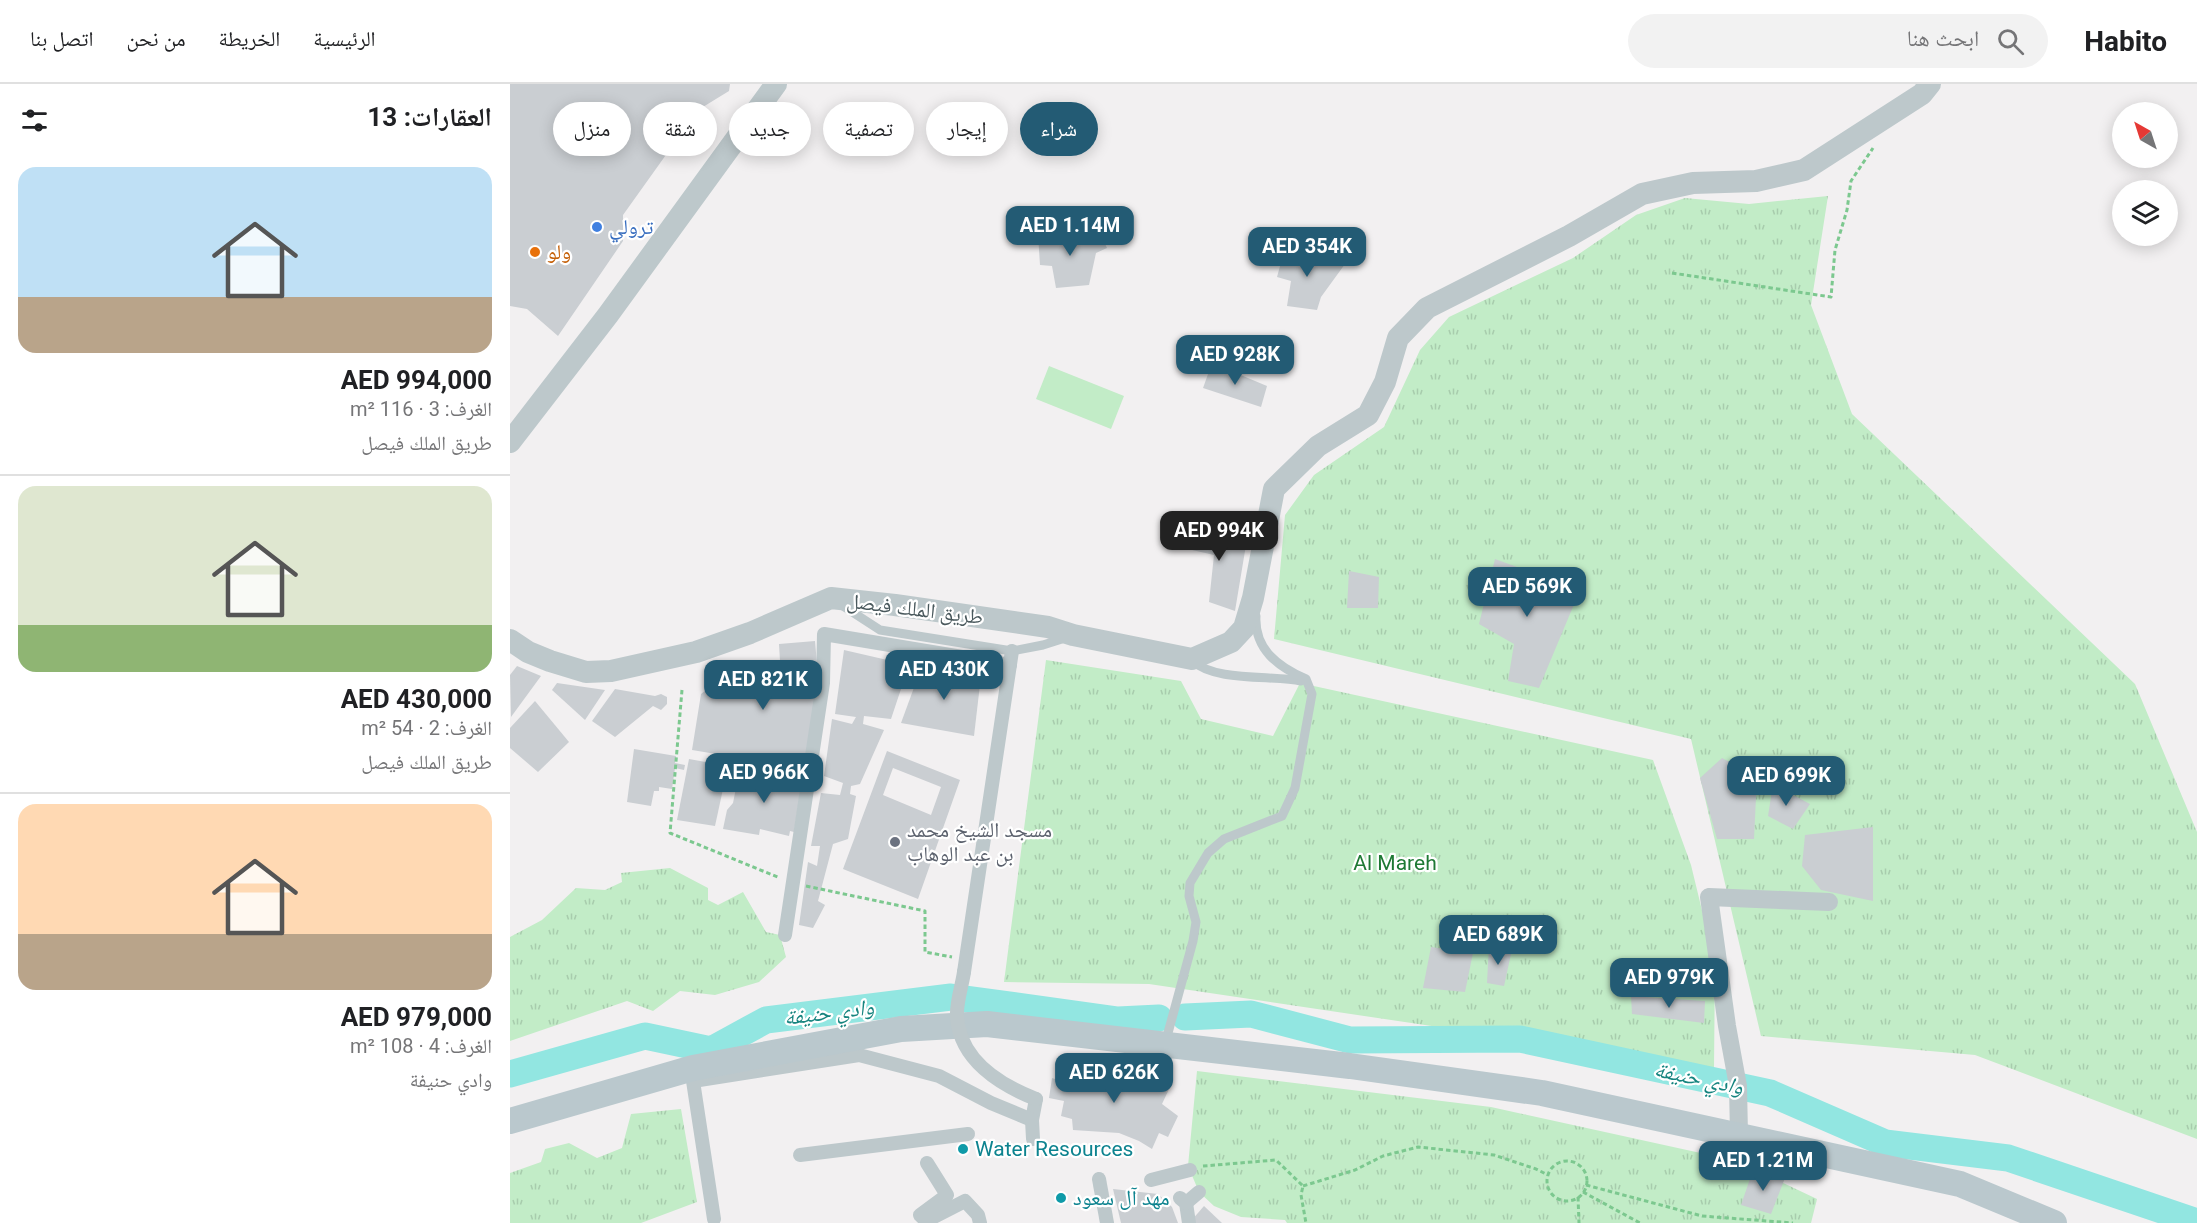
<!DOCTYPE html>
<html lang="ar">
<meta charset="utf-8">
<style>
body{margin:0;font-family:Roboto,"Noto Naskh Arabic",sans-serif;background:#f2f2f2;color:#202124;direction:rtl;height:100vh;display:flex;flex-direction:column;font-size:22px;white-space:nowrap}
*{box-sizing:border-box;margin:0}
p{font-size:20px;color:#757577}
.icon{flex:none;width:33px;height:33px;fill:none;stroke:currentColor;stroke-width:2;stroke-linecap:round;stroke-linejoin:round}
.map{position:relative;flex:1;overflow:hidden;direction:ltr}
.drawer{display:flex;flex-direction:column;background:#fff;width:510px}
.drawer>*{flex:none}
.hud{position:absolute;left:18px;top:18px;width:570px;height:54px;direction:rtl;display:flex;gap:12px}
.needle{width:39px;rotate:321deg}
.tools{position:absolute;left:1602px;top:18px;display:grid;gap:12px}
.tools a{display:grid;place-items:center;width:66px;height:66px;border-radius:50%;background:#fff;box-shadow:0 3px 15px #0003;font-size:30px}
.price{position:absolute;translate:-50% -51px;padding:0 14px;border-radius:12px;background:#235b74;color:#fff;font-size:20px;line-height:39px;filter:drop-shadow(0 2px 3px #0008)}
.price::after{content:'';position:absolute;left:50%;top:36px;width:18px;height:14px;margin-left:-9px;background:inherit;clip-path:polygon(0 0,100% 0,50% 100%)}
.price.active{background:#222;color:#fff}
ul{padding:0;list-style:none}
li{display:grid;align-content:center;gap:12px;height:318px;padding:0 18px}
li+li{border-top:2px solid #e0e0e0}
li span{display:grid;place-items:center;height:186px;border-radius:18px;color:#555}
li>.icon{margin-inline-start:auto}
span .icon{width:108px;height:108px;fill:#fffc;stroke-width:1}
li b{font-size:26px}
h2{display:flex;justify-content:space-between;align-items:center;height:72px;padding:0 18px;font-size:26px}
.chip{padding:0 21px;border-radius:27px;background:#fff;box-shadow:0 3px 15px #0003;font-size:21px;line-height:54px}
.chip.active{background:#235b74;color:#fff}
header{display:flex;align-items:center;gap:36px;box-sizing:border-box;height:84px;padding:0 30px;background:#fff;border-bottom:2px solid #e0e0e0}
header strong{font-size:28px}
nav{display:flex;gap:33px;margin-inline-start:auto;font-size:21px}
.search{width:420px;height:54px;background:#f2f2f2;display:flex;align-items:center;gap:15px;box-sizing:border-box;padding:0 21px;border-radius:33px;color:#757577;font-size:22px}
main{display:flex;flex:1;min-height:0}
.map>svg:first-child{display:block}
.grass{fill:url(#grass-tufts)}
.pitch{fill:#c2ecc7}
.lines{fill:none;stroke-linecap:round;stroke-linejoin:round}
.river{stroke:#92e6e1;stroke-width:27}
.building{fill:#caced2;fill-rule:evenodd}
.path{stroke:#7cc88f;stroke-width:3;stroke-dasharray:4.5 3;stroke-linecap:butt}
.service{stroke:#bdc8cb;stroke-width:9}
.pedestrian{stroke:#bdc8cb;stroke-width:14}
.minor{stroke:#bdc8cb;stroke-width:18}
.tertiary{stroke:#bdc8cb;stroke-width:22}
.secondary{stroke:#bac8cd;stroke-width:26}
.pedestrian-bridge{stroke:#bdc8cb;stroke-width:14}
.shop-dot{fill:#3f7fe0;stroke:#fff;stroke-width:2}
.food-dot{fill:#e8710a;stroke:#fff;stroke-width:2}
.worship-dot{fill:#6b7280;stroke:#fff;stroke-width:2}
.culture-dot{fill:#0f9aa8;stroke:#fff;stroke-width:2}
.labels{text-anchor:middle;dominant-baseline:central;stroke-width:4.5;stroke-linejoin:round;paint-order:stroke}
.shop-label{font-size:21px;fill:#366cbe;stroke:#fff;text-anchor:start}
.food-label{font-size:21px;fill:#c56008;stroke:#fff;text-anchor:start}
.street-label{font-size:21px;fill:#49585c;stroke:#fff}
.worship-label{font-size:21px;fill:#5b616d;stroke:#fff;text-anchor:start}
.park-label{font-size:21px;fill:#1e7934;stroke:#fff}
.culture-label{font-size:21px;fill:#0d838f;stroke:#fff;text-anchor:start}
.water-label{font-size:22px;font-style:italic;fill:#16847f;stroke:#fff}
</style>
<header>
<strong>Habito</strong>
<div class="search"><svg class="icon" aria-label="search" viewBox="0 0 24 24"><circle cx="10" cy="10" r="6"/><path d="M15 15l6 6"/></svg>ابحث هنا</div>
<nav><a>الرئيسية</a><a>الخريطة</a><a>من نحن</a><a>اتصل بنا</a></nav>
</header>
<main>
<div class="map">
<svg width="1687" height="1139" viewBox="0 0 1687 1139">
<defs>
<pattern id="grass-tufts" width="24" height="20" patternUnits="userSpaceOnUse" patternTransform="scale(1.5)"><rect width="24" height="20" fill="#c2ecc7"/><path d="M3 7l-1-3M5 7V3M7 7l1-3M15 17l-1-3M17 17v-4M19 17l1-3" fill="none" stroke="#a8ccad"/></pattern>
</defs>
<rect width="100%" height="100%" fill="#f2f0f1"/>
<g class="grass">
<polygon points="1318,112 1301,221 1342,330 1625,600 1687,748 1687,1055 1465,971 1251,952 1181,655 764,555 775,431 804,391 874,343 910,266 939,233 1063,174 1126,131 1175,114 1239,120"/>
<polygon points="536,576 671,597 691,635 763,652 790,599 1143,676 1181,781 1205,880 1204,984 639,900 494,898"/>
<polygon points="160,784 198,804 198,816 208,821 233,808 256,848 270,851 276,873 249,898 205,911 170,907 143,927 117,917 0,957 0,853 32,836 66,804 95,806 112,798 111,789"/>
<polygon points="687,987 981,1023 1227,1077 1307,1115 1301,1139 777,1139 775,1136 731,1133 704,1122 689,1108 678,1082"/>
<polygon points="171,1025 187,1118 131,1139 0,1139 0,1089 31,1078 35,1065 59,1059 87,1074 112,1064 121,1030"/>
</g>
<polygon class="pitch" points="539,282 614,312 601,345 526,315"/>
<g class="lines">
<g class="river">
<polyline points="675,933 741,930 840,956 1010,955 1260,1009 1375,1059 1498,1074 1687,1138"/>
<polyline points="0,990 135,952 201,966 256,936 441,913 608,936 649,934"/>
</g>
</g>
<g class="building">
<polygon points="0,0 220,0 219,7 188,26 113,131 113,157 48,252 17,225 0,222"/>
<polygon points="528,150 591,151 597,164 586,169 579,201 546,204 542,182 530,181"/>
<polygon points="775,164 835,180 811,213 807,226 777,222 781,197 767,193"/>
<polygon points="702,279 757,302 751,323 693,304"/>
<polygon points="675,441 737,455 725,527 699,518 704,471 669,463"/>
<polygon points="985,475 1070,506 1029,604 998,597 1004,560 969,540"/>
<polygon points="839,487 869,493 868,524 837,524"/>
<polygon points="305,557 309,604 296,685 182,666 191,610 223,585 266,590 266,578 270,577 269,560"/>
<polygon points="334,566 399,581 381,635 354,632 353,640 374,646 350,700 341,702 340,710 346,712 338,755 323,760 308,817 315,821 303,844 289,841 298,778 307,782 310,762 301,762 311,709 330,711 333,699 314,692 322,635 342,640 346,633 325,630"/>
<polygon points="413,579 471,592 464,652 391,639"/>
<polygon points="7,582 31,592 1,633 0,591"/>
<polygon points="47,599 95,606 75,636 42,606"/>
<polygon points="105,605 145,612 151,610 157,613 157,620 151,626 143,622 105,653 82,637"/>
<polygon points="25,617 59,658 28,688 0,664 0,644"/>
<polygon points="124,665 166,672 165,679 175,681 174,686 165,684 162,705 149,703 149,707 144,707 141,722 117,718"/>
<path d="M377,667L450,696L408,815L333,785ZM383,684L431,703L421,731L373,711Z"/>
<polygon points="1212,674 1247,692 1244,755 1207,755 1190,694"/>
<polygon points="179,675 218,682 205,742 167,736"/>
<polygon points="243,687 292,696 284,748 280,747 279,752 250,745 249,751 213,745 217,726 223,719 228,694 222,694 224,688 242,691"/>
<polygon points="1263,700 1300,720 1283,745 1258,732"/>
<polygon points="1363,743 1363,817 1311,806 1292,782 1295,751"/>
<polygon points="979,861 1001,870 994,902 977,899"/>
<polygon points="921,863 963,869 955,908 913,904"/>
<polygon points="1121,912 1195,917 1194,939 1122,930"/>
<polygon points="549,986 603,986 637,993 660,1003 652,1020 668,1032 658,1053 649,1049 642,1065 629,1057 609,1049 563,1046 562,1035 551,1032 554,1017 539,1014 542,994 548,996"/>
<polygon points="1243,1086 1275,1094 1261,1130 1231,1121"/>
<polygon points="603,1105 648,1110 662,1123 668,1139 611,1139"/>
<polygon points="694,1122 712,1139 682,1139 681,1137"/>
</g>
<g class="lines">
<g class="path">
<polyline points="1162,189 1321,213 1325,166 1337,126 1341,97 1363,64"/>
<polyline points="172,606 160,749 270,794"/>
<polyline points="296,802 415,827 415,868 442,873"/>
<circle cx="1057" cy="1097" r="20"/>
<polyline points="693,1082 766,1076 793,1102 791,1111 796,1139"/>
<polyline points="1076,1101 1192,1132 1283,1139"/>
<polyline points="793,1102 845,1086 873,1072 908,1063 984,1071 1026,1085 1038,1091"/>
<polyline points="1073,1108 1130,1139"/>
<polyline points="1068,1113 1069,1139"/>
</g>
<g class="service">
<polyline points="333,522 370,546 502,567 533,561 555,554"/>
<path d="M683,577C705,598 762,591 791,597"/>
<path d="M655,960L683,857L686,838L679,812L680,799L698,769L714,755L772,732L785,704L802,610L796,595C768,583 744,565 746,532"/>
</g>
<g class="pedestrian">
<polyline points="275,851 313,599 314,550 500,581"/>
<polyline points="454,888 502,567"/>
<polyline points="523,1055 522,1036 526,1015"/>
<polyline points="290,1071 458,1050"/>
<polyline points="417,1079 437,1111 410,1131 416,1137 455,1117 468,1131 470,1139"/>
<polyline points="589,1095 597,1139"/>
<polyline points="641,1096 680,1086"/>
<polyline points="670,1114 676,1119 679,1139"/>
<polyline points="676,1119 689,1108"/>
<polyline points="204,1135 183,997 349,971 429,992 481,1019 522,1036"/>
</g>
<polyline class="minor" points="1229,1051 1228,1002 1217,942 1199,813 1319,818"/>
<g class="tertiary">
<polyline points="0,358 98,231 266,0"/>
<polyline points="0,556 18,568 40,577 76,588 101,587 186,568 240,549 321,514 385,521 538,543 563,551 682,575 721,558 734,544 743,514 764,405 808,362 858,331 875,298 888,254 917,224 1059,152 1132,110 1183,99 1246,97 1294,86 1412,10 1420,0"/>
</g>
<polyline class="secondary" points="0,1037 183,984 391,945 477,940 840,982 1032,1009 1450,1100 1544,1139"/>
<path class="pedestrian-bridge" d="M454,888C452,902 446,919 447,933C450,976 490,1001 526,1015"/>
</g>
<circle class="shop-dot" cx="87" cy="143" r="6"/>
<circle class="food-dot" cx="25" cy="168" r="6"/>
<circle class="worship-dot" cx="385" cy="758" r="6"/>
<g class="culture-dot">
<circle cx="453" cy="1065" r="6"/>
<circle cx="551" cy="1114" r="6"/>
</g>
<g class="labels">
<g class="shop-label">
<text x="99" y="143">ترولي</text>
</g>
<g class="food-label">
<text x="37" y="168">ولو</text>
</g>
<g class="street-label">
<text transform="translate(405 525) rotate(7)">طريق الملك فيصل</text>
</g>
<g class="worship-label">
<text x="397" y="746">مسجد الشيخ محمد<tspan x="397" dy="24">بن عبد الوهاب</tspan></text>
</g>
<g class="park-label">
<text x="885" y="779">Al Mareh</text>
</g>
<g class="culture-label">
<text x="465" y="1065">Water Resources</text>
<text x="563" y="1114">مهد آل سعود</text>
</g>
<g class="water-label">
<text transform="translate(319 928) rotate(-7)">وادي حنيفة</text>
<text transform="translate(1189 994) rotate(12)">وادي حنيفة</text>
</g>
</g>
</svg>
<div class="tools">
<a><svg class="needle" viewBox="-14 -14 28 28"><path d="M0-13l5 13h-10z" fill="#e53935"/><path d="M0 13l5-13h-10z" fill="#757577"/></svg></a>
<a><svg class="icon" aria-label="layers" viewBox="0 0 24 24"><path d="M12 4l9 5-9 5-9-5zM3 14l9 5 9-5"/></svg></a>
</div>
<b class="price" style="left:560px;top:173px">AED 1.14M</b>
<b class="price" style="left:797px;top:194px">AED 354K</b>
<b class="price" style="left:725px;top:302px">AED 928K</b>
<b class="price active" style="left:709px;top:478px">AED 994K</b>
<b class="price" style="left:1017px;top:534px">AED 569K</b>
<b class="price" style="left:434px;top:617px">AED 430K</b>
<b class="price" style="left:253px;top:627px">AED 821K</b>
<b class="price" style="left:254px;top:720px">AED 966K</b>
<b class="price" style="left:1276px;top:723px">AED 699K</b>
<b class="price" style="left:988px;top:882px">AED 689K</b>
<b class="price" style="left:1159px;top:925px">AED 979K</b>
<b class="price" style="left:604px;top:1020px">AED 626K</b>
<b class="price" style="left:1253px;top:1108px">AED 1.21M</b>
<div class="hud">
<a class="chip active">شراء</a>
<a class="chip">إيجار</a>
<a class="chip">تصفية</a>
<a class="chip">جديد</a>
<a class="chip">شقة</a>
<a class="chip">منزل</a>
</div>
</div>
<section class="drawer">
<h2>العقارات: 13<svg class="icon" aria-label="filters" viewBox="0 0 24 24"><path d="M4 7h16M4 17h16"/><circle cx="9" cy="7" r="2"/><circle cx="15" cy="17" r="2"/></svg></h2>
<ul>
<li><span style="background:linear-gradient(#bfe0f5 70%,#b9a48a 0)"><svg class="icon" aria-label="home" viewBox="0 0 24 24"><path d="M3 11l9-7 9 7M6 9v11h12V9"/></svg></span><div><b>AED 994,000</b><p>الغرف: 3 · 116 m²</p><p>طريق الملك فيصل</p></div></li>
<li><span style="background:linear-gradient(#dfe7d0 75%,#8fb573 0)"><svg class="icon" aria-label="home" viewBox="0 0 24 24"><path d="M3 11l9-7 9 7M6 9v11h12V9"/></svg></span><div><b>AED 430,000</b><p>الغرف: 2 · 54 m²</p><p>طريق الملك فيصل</p></div></li>
<li><span style="background:linear-gradient(#ffd9b3 70%,#b9a48a 0)"><svg class="icon" aria-label="home" viewBox="0 0 24 24"><path d="M3 11l9-7 9 7M6 9v11h12V9"/></svg></span><div><b>AED 979,000</b><p>الغرف: 4 · 108 m²</p><p>وادي حنيفة</p></div></li>
</ul>
</section>
</main>
